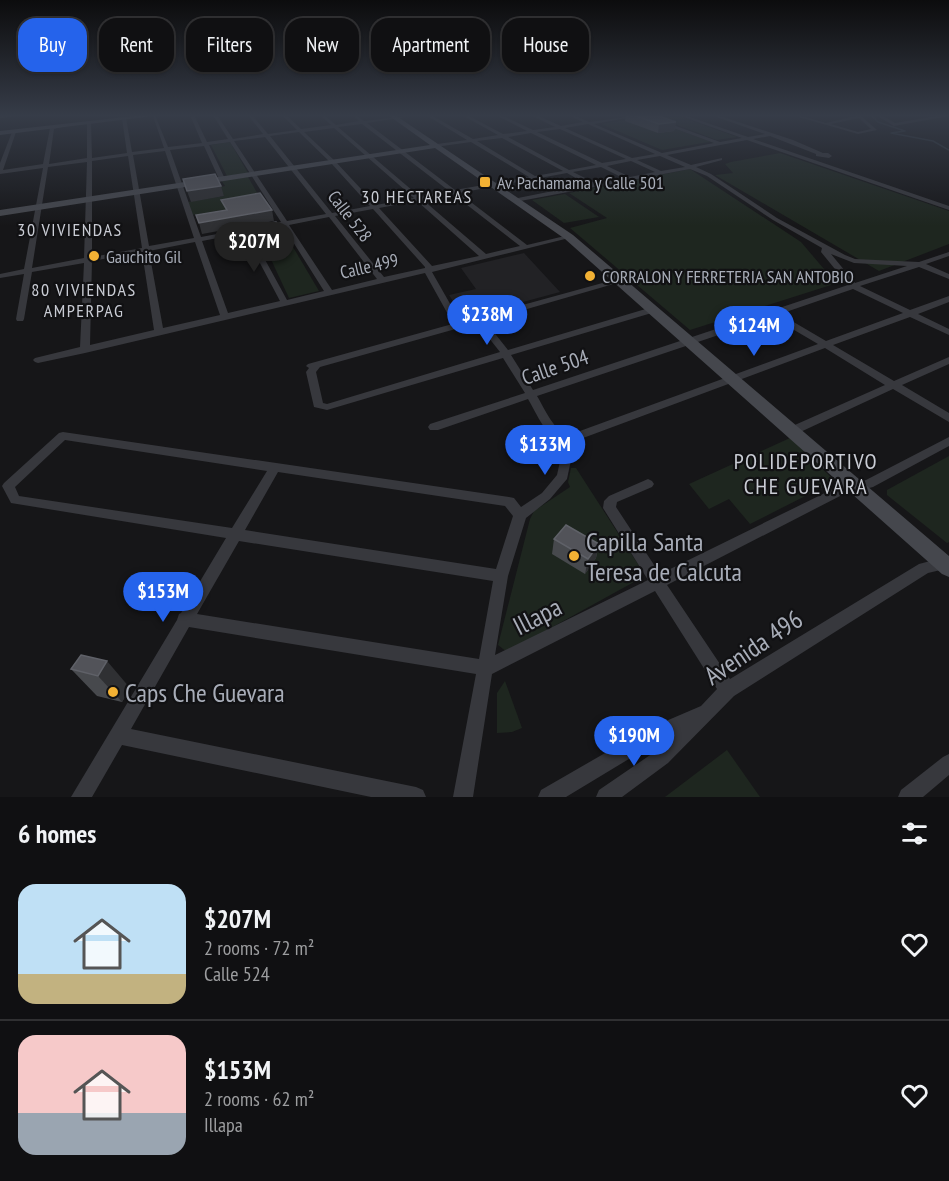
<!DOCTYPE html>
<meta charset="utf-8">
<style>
body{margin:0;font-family:"PT Sans Narrow",sans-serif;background:#19191b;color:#f1f3f6;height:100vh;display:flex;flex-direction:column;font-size:22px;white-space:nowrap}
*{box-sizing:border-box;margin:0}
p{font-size:20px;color:#9c9d9f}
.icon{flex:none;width:33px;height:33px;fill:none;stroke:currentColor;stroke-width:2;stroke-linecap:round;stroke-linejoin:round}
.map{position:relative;height:797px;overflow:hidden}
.side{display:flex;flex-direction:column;background:#101012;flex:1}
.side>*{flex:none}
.guide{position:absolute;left:18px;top:18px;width:600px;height:54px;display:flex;gap:12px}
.price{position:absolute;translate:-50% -51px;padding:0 14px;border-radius:21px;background:#2563eb;color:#fff;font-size:20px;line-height:39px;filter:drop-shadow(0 2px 3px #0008)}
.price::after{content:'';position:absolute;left:50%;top:36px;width:18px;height:14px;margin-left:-9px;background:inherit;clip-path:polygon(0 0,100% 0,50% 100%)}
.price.active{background:#222;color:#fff}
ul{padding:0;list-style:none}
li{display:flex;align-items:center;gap:18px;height:150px;padding:0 18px}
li+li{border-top:2px solid #303032}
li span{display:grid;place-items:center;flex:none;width:168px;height:120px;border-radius:18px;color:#555}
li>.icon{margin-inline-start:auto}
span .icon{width:72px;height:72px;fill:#fffc;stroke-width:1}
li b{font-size:26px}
h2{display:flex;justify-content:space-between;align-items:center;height:72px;padding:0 18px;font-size:26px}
.pill{padding:0 21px;border-radius:18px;background:#101012;box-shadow:0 2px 4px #0004,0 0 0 2px #303032;font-size:21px;line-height:54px}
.pill.active{background:#2563eb;color:#fff}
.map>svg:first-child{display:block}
.built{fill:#222225}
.green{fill:#1e261f}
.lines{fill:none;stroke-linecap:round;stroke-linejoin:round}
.stream{stroke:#2c353c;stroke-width:1.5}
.street{fill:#37383d;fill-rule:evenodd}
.secondary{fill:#45474d;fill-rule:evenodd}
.wall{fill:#47494d}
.shaded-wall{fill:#2f3033}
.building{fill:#525359;stroke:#5f6168;stroke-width:1.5}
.poi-dot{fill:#f2b134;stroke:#111113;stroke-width:2}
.labels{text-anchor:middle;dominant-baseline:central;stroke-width:4.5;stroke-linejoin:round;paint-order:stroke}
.far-poi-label{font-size:18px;fill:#a8adb8;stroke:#111113;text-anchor:start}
.far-neighbourhood-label{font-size:18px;letter-spacing:1.5px;fill:#c9ccd4;stroke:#111113}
.far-street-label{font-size:18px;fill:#a8adb8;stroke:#111113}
.street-label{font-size:21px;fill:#a8adb8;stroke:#111113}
.neighbourhood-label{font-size:22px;letter-spacing:1.5px;fill:#c9ccd4;stroke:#111113}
.near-poi-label{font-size:26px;fill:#a8adb8;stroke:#111113;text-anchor:start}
.near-street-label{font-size:26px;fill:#a8adb8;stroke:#111113}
</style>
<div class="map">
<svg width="949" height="797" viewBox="0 0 949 797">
<rect width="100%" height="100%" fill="#161618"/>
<polygon class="built" points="524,253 560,292 464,318 449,295 476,289 461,268"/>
<g class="green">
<polygon points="655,115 675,115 737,137 717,140 653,116"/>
<polygon points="644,117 709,141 709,142 662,150 601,124"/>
<polygon points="230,142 248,173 227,176 211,145"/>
<polygon points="780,153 949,211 949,244 879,271 715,175 733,173 725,164 731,162"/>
<polygon points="690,169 801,242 824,269 831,285 690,330 570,228 607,218 569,193"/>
<polygon points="248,177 263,203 193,215 188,202 224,196 220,187 225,186 221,180"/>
<polygon points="565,194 599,217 564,223 532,200"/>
<polygon points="293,247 319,291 289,298 268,253"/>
<polygon points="790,438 835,481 750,524 729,499 709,509 689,484"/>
<polygon points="949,456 949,542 947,543 887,495 887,490"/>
<polygon points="571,468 576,468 643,572 643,577 507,652 498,645 530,519 534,511 570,487 568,482"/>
<polygon points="505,681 522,728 512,732 497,733 497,693"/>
<polygon points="727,750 760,797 665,797"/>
</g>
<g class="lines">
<polyline class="stream" points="871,115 878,122 905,131 891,133 933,141 949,150"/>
<g class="street">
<polygon points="22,115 20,116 0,118 0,116"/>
<path d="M155,115L168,147L202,143L190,115H194L207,142L228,139L213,115H217L233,139L263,134L248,115H252L268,134L297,130L282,115H286L301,129L331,125L320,115H324L336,125L359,121L352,115H356L364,121L417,115L367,123L455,190L529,177L471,142L435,147L437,144L467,140L426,115H431L473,139L498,135L462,115H467L503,134L527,131L496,115H501L533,130L555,127L531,115H536L561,126L583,122L568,115H573L589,122L643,115L594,124L662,153L714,143L660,123L662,121L720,142L742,138L678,115H684L748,137L765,134L711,115H717L793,140L823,153H828L832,156L829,158L816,156V154L770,136L753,139L949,206V210L747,140L667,155L691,165L722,158V160L696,167L711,174L777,218L845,255L855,259L919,262L949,252V256L926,264L949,274V279L919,267L860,286L910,310L949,296V302L918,314L949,329V335L910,317L833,345L894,381L949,357V364L902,385L949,413V422L893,389L796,434H788L786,431L788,428L885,385L825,348L575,441L567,479L550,499L526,518L508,576L495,655L648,580L603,508L604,501L609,496L648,479L652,481L654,484L652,487L617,502L616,507L660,574L835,488L866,480L949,437V446L873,487L842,495L667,585L730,679L919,564L949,556V568L928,573L734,696L668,763L622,797H596L599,790L656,751L669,737L657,742L566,797H538L541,790L645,730L701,706L717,689L655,591L492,674L473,797H453L476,674L189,627L131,729L416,787L423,790L426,797H371L122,745L92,797H71L177,620L179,614L181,613L226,538L11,503L2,486L4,483L59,433L63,432L509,497L514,498L521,507L542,493L557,475L564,443C546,438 537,414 528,399L438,430H430L428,427L430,424L525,393L503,358L327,410L314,407L306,372L309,368L306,366L308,364L456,323L450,318L425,273L85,353L38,363L35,362L33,360L35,358L80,347L84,263L32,272L24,319L23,321H17L16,319L24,274L0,278V274L24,269L43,168L0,174V163L12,132L14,131L16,132L3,170L43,164L50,128L64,124L66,126L54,129L49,164L87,158V122L89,121L91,122L92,158L127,153L122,118L124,117L126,118L132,152L164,148L153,116ZM362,124L449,191L420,197L338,127ZM588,124L655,154L632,158L565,128ZM334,128L414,198L376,205L335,161L304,132ZM560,129L626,159L602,163L537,132ZM299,132L331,163L370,206L332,213L270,136ZM531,133L596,165L569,170L508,137ZM265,137L326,214L287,221L234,141ZM502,138L563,171L535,176L477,141ZM230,142L281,222L201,237L170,150L204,146L219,179L222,181L225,179L209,145ZM165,151L194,238L149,246L133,155ZM128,156L142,248L92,257V161ZM660,156L685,167L661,171L637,160ZM631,161L655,172L630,177L607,166ZM87,162L84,258L32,268L48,167ZM601,167L623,178L595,183L573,172ZM690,169L707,176L773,220L822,248L821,252L848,285L533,390L511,355L655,312L656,310L655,308H649L508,350L485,321L624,281L623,279H617L464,321L457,316L432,272L573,237L569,235L527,245L459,193L534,179L553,191L513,199V201L515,202ZM567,173L588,185L560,190L540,178ZM453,194L520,246L486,254L423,200ZM417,201L479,256L432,266L379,208ZM373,209L425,267V268L384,277L335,216ZM329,217L377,279L332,290L289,225ZM283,226L324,291L287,300L250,232ZM244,233L280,301L228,313L202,241ZM195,242L220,315L163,328L149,251ZM142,252L154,330L90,345L92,261ZM831,254L854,263L907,266L855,283ZM853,289L903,313L826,341L780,314ZM772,317L818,344L569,435C554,432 545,409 537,396ZM477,323L500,352L327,404L323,403L316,372L320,367ZM65,440L267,471L232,528L19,496L15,487ZM278,472L505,506L513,516L496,569L245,530ZM239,541L493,581L479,659L197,614Z"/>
<path d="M792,115H798L826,123L860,115L877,130L858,134ZM859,118L871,129L858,132L831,124Z"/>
<polygon points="876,115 881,115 895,123 943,115 949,115 949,116 894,126"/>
<polygon points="949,754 949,775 923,797 898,797 901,790 943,757"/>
</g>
<g class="secondary">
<polygon points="143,115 161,115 0,135 0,131"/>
<polygon points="388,115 395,115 573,235 949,556 949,577 942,574 565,239 435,148 0,216 0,210 430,145"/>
</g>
</g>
<g class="wall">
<polygon points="626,115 656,115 676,122 674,131 658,133 625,121"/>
<polygon points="258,225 280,228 281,236 263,239 260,233"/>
<polygon points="554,539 599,544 596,558 585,574 552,554"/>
<polygon points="81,655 130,688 122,702 97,696 71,669"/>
</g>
<g class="shaded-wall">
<polygon points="676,122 674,131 658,133 659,124"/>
<polygon points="221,186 224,196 191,202 187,191"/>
<polygon points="272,210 274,221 202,234 199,223"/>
<polygon points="280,228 281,236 263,239 261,231"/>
<polygon points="599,544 596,558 585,574 588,559"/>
<polygon points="107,661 130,688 122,702 98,676"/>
</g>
<g class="building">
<polygon points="633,115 656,115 676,122 659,124"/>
<polygon points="215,174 221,186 187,191 183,179"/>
<polygon points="260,193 272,210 199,223 196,215 227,210 221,200"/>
<polygon points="276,222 280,228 261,231 258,225"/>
<polygon points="566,525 599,544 588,559 554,539"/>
<polygon points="81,655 107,661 98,676 71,669"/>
</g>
<linearGradient id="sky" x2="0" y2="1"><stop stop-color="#0c0c0d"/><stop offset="0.51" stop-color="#363c48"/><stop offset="1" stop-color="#363c48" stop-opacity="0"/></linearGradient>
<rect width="949" height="226" fill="url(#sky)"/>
<g class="poi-dot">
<rect x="479" y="176" width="12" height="12" rx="3"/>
<circle cx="94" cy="256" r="6"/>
<circle cx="590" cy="276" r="6"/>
<circle cx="574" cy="556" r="6"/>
<circle cx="113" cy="692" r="6"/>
</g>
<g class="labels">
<g class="far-poi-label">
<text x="497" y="182">Av. Pachamama y Calle 501</text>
<text x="106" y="256">Gauchito Gil</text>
<text x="602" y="276">CORRALON Y FERRETERIA SAN ANTOBIO</text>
</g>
<g class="far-neighbourhood-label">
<text x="417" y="196">30 HECTAREAS</text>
<text x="70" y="229">30 VIVIENDAS</text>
<text x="84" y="289">80 VIVIENDAS<tspan x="84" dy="21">AMPERPAG</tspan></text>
</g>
<g class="far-street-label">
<text transform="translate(350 216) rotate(52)">Calle 528</text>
<text transform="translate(369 266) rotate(-13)">Calle 499</text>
</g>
<g class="street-label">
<text transform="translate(555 367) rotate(-19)">Calle 504</text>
</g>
<g class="neighbourhood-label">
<text x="806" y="461">POLIDEPORTIVO<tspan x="806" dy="25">CHE GUEVARA</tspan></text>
</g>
<g class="near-poi-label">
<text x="586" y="541">Capilla Santa<tspan x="586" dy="30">Teresa de Calcuta</tspan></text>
<text x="125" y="692">Caps Che Guevara</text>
</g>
<g class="near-street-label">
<text transform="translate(537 616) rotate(-27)">Illapa</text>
<text transform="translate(753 647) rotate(-34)">Avenida 496</text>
</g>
</g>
</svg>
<b class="price active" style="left:254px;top:273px">$207M</b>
<b class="price" style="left:487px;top:346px">$238M</b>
<b class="price" style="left:754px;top:357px">$124M</b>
<b class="price" style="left:545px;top:476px">$133M</b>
<b class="price" style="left:163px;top:623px">$153M</b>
<b class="price" style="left:634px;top:767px">$190M</b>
<div class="guide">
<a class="pill active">Buy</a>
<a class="pill">Rent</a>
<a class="pill">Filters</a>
<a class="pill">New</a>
<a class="pill">Apartment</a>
<a class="pill">House</a>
</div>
</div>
<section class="side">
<h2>6 homes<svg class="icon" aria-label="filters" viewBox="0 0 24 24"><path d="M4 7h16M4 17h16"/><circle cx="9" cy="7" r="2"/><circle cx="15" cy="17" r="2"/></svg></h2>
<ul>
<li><span style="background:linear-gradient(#bfe0f5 75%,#c2b280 0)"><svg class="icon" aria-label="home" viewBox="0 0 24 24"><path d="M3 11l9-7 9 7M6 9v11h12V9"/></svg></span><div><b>$207M</b><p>2 rooms · 72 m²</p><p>Calle 524</p></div><svg class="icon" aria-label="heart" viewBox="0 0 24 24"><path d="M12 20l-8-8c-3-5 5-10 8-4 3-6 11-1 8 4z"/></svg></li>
<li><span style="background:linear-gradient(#f6c9c9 65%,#9aa5b1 0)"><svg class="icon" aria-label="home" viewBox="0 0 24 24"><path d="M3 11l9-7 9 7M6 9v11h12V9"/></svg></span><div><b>$153M</b><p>2 rooms · 62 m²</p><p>Illapa</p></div><svg class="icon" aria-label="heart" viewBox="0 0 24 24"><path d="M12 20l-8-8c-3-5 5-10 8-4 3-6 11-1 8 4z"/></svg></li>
</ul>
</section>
